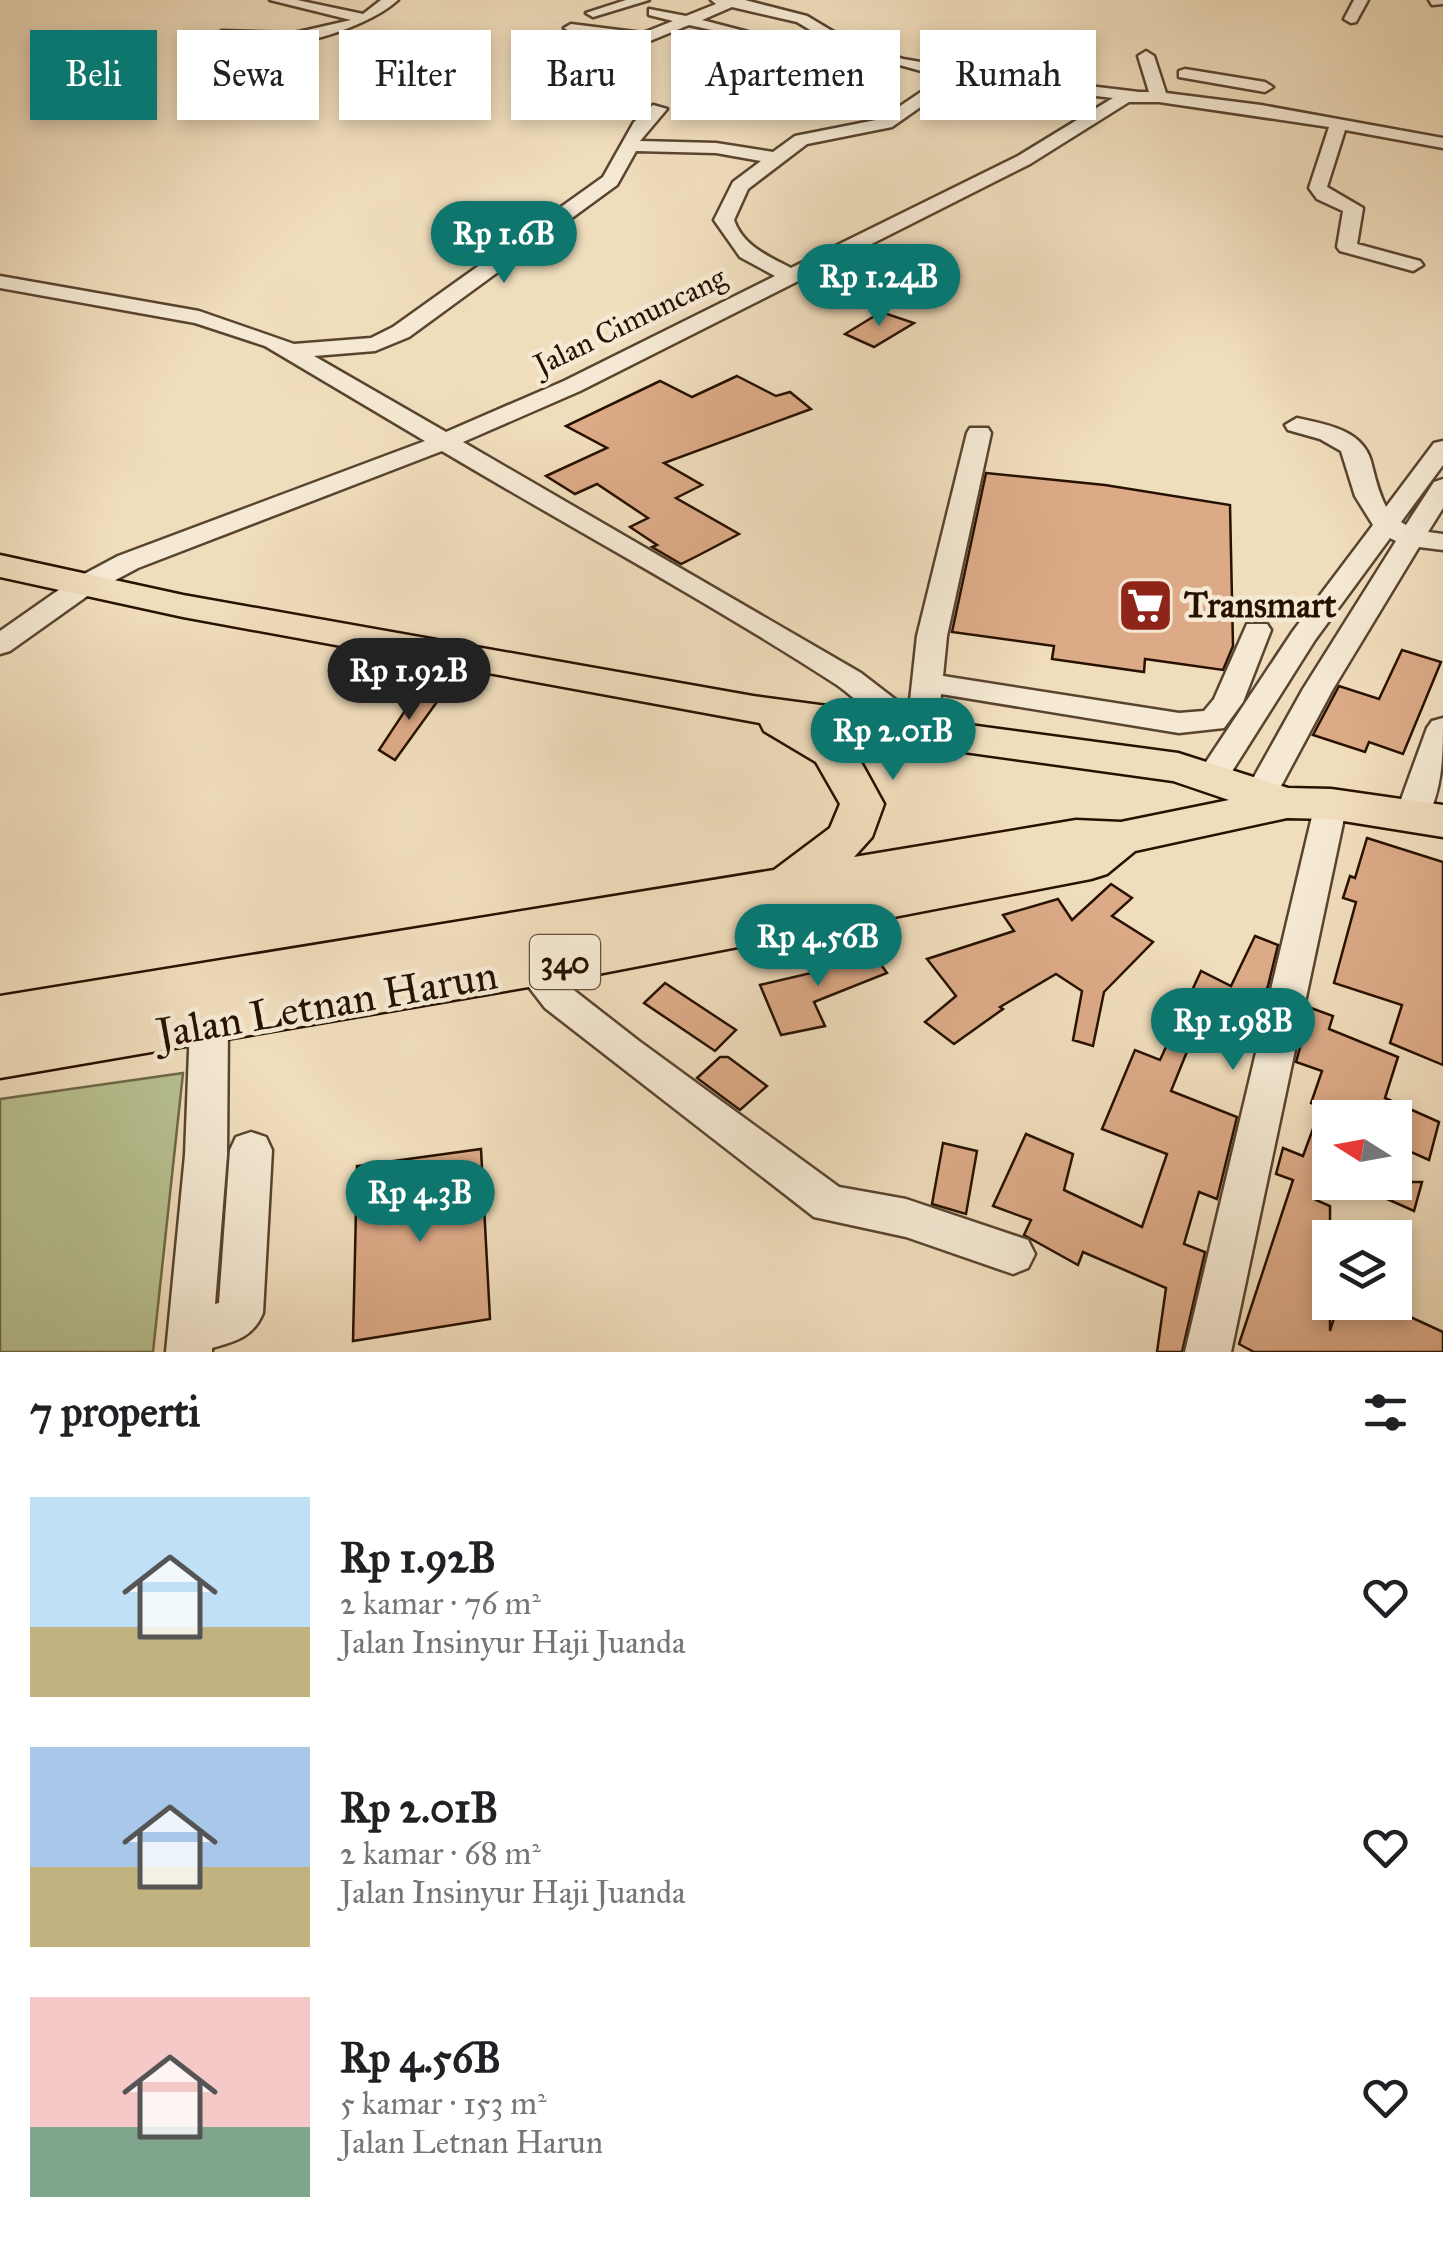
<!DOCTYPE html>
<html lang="id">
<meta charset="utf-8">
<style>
body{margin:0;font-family:"IM FELL Great Primer",serif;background:#f2f2f2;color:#202124;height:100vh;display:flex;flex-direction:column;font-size:38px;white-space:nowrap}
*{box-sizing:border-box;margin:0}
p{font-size:32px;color:#757577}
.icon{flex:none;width:55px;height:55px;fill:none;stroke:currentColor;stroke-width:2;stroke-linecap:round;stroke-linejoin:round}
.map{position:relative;height:1352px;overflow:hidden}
.details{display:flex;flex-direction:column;background:#fff;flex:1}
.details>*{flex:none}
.hud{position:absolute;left:30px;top:30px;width:1385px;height:90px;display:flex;gap:20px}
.needle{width:65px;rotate:281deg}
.controls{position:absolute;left:1312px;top:1100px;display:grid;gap:20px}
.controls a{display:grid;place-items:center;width:100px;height:100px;border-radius:0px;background:#fff;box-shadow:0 5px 15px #0003;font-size:50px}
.price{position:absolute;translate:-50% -85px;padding:0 22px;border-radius:35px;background:#0f766e;color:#fff;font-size:32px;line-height:65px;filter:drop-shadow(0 2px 5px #0008)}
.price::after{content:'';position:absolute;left:50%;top:60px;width:30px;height:22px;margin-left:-15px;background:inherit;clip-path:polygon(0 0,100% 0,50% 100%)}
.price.active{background:#222;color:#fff}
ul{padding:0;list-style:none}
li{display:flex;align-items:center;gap:30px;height:250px;padding:0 30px}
li span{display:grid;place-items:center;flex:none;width:280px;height:200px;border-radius:0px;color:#555}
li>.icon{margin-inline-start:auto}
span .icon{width:120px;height:120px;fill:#fffc;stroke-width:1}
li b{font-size:42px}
h2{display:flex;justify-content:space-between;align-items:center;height:120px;padding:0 30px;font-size:42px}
.chip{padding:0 35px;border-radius:0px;background:#fff;box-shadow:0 5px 15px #0003;font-size:35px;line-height:90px}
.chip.active{background:#0f766e;color:#fff}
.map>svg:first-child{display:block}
.green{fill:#b8c191;stroke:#706948;stroke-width:2.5}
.building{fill:#dcaa87;stroke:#271100;stroke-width:2.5}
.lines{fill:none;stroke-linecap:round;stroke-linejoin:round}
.minor-casing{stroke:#59442f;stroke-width:5}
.major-casing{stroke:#271100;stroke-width:5}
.minor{fill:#f5e9d3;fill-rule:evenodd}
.major{fill:#f0ddbc;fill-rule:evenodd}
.labels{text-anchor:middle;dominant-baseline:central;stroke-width:9;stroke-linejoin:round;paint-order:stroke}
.far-street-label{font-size:30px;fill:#271100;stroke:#f5e9d3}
.shield{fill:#f5e9d3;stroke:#65523f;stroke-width:2.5}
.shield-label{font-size:32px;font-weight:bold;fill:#271100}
.poi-label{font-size:35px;font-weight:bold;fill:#271100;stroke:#f5e9d3;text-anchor:start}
.near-street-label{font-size:42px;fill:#271100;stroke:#f5e9d3}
</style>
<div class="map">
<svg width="1443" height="1352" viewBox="0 0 1443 1352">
<rect width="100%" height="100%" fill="#f0ddbc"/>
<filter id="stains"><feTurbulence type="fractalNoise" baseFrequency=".002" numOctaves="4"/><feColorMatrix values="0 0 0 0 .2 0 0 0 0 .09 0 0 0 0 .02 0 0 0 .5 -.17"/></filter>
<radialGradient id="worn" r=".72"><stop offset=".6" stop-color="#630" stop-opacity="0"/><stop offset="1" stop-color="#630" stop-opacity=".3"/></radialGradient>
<polygon class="green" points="183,1073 153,1352 0,1352 0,1099"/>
<g class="building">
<polygon points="881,312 914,323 874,347 845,334"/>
<polygon points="737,376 776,396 790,392 811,409 664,463 702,485 676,498 739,534 701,554 681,564 652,547 657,545 630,527 648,518 597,484 575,494 546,476 607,448 566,426 660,381 692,397"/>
<polygon points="986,473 1105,485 1230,505 1233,646 1223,670 1145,659 1144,672 1052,659 1054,646 952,632"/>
<polygon points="1402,650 1441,662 1403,754 1369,742 1365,752 1313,735 1339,686 1379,699"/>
<polygon points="418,691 442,695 395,760 379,750"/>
<polygon points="1367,838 1443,862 1443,1065 1390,1043 1402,1005 1334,983 1356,902 1343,898 1350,876 1355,878"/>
<polygon points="1111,884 1132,898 1112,916 1153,942 1104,992 1093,1046 1073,1040 1082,991 1056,974 1000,1007 1003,1009 954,1044 925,1022 956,996 927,959 1014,931 1003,915 1058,899 1072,920"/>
<polygon points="1255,936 1278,945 1268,986 1257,1010 1262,1012 1255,1039 1204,1020 1198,1034 1195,1032 1171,1091 1237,1117 1217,1199 1199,1192 1184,1244 1205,1252 1182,1352 1157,1352 1166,1288 1083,1252 1078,1265 1024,1235 1031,1220 993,1206 1026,1134 1073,1154 1064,1190 1142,1227 1167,1154 1102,1129 1135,1050 1160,1060 1201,971 1231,986"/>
<polygon points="866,944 887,973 814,1002 825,1026 781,1035 760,985 824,970 819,963"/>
<polygon points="665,983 736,1030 715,1051 644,1003"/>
<polygon points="1311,1008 1333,1016 1329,1029 1398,1057 1385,1098 1439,1122 1429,1160 1395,1145 1395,1118 1330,1118 1330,1148 1316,1200 1330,1206 1330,1331 1339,1302 1378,1302 1443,1332 1443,1352 1254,1352 1239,1344 1293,1180 1276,1174 1283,1148 1303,1156 1321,1107 1311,1103 1322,1071 1296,1062"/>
<polygon points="720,1057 728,1057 767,1086 740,1110 697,1078"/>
<polygon points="943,1143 977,1151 966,1214 932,1204"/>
<polygon points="481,1149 490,1319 353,1341 357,1166"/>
<polygon points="1349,1182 1422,1182 1414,1211"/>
</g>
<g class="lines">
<defs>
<g id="minor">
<path d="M270,0H297L363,14L381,0H398C363,32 256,64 215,35L222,31L294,33L351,20Z"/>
<polygon points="626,0 649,0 593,17 586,13"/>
<path d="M711,0H745L807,16L852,43L903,59L991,74L1014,41L1019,39L1027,44L1005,76L1139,92H1149L1138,56L1146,51L1154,56L1166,93L1261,105L1443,138V148L1345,130L1327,187L1363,208L1357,244L1420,261L1423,265L1413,271L1340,251L1337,247L1343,211L1317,199L1309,188L1329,127L1159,102H1129L1030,164L580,391L463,442L861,673L909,710L917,636L967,433L970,428H988L991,433L947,636L943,676L1179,713L1204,711L1214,699L1247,624H1267L1271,630L1243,702L1224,728L1179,733L941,694L938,730L933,737C896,747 865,704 837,685C709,602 573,529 442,451L138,568L93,592L10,651L0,654V631L73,580L118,556L425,441L265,346L195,323L0,288V276L199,311L294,344L371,338L393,327L603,177L634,122L653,105L667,109L640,141L716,143L773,152L795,136L881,119L943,77L842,49L797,22L732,7L702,20L748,32V38L689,25L645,43L571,32L564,28L571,24L643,33L673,21L649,15V9L686,16L716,4ZM959,80L1113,98L1018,156L791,268C768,256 743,246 734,220L748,189L807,144L892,127ZM636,151L716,153L761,161L733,182L714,220L740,257L775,276L564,381L446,432L314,356L375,351L409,337L617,185Z"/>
<polygon points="1354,0 1368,0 1356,22 1351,23 1344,19"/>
<polygon points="1429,0 1443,0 1443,4 1432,5"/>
<polygon points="1185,69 1265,82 1273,87 1265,92 1179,77 1179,71"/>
<path d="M1297,418C1324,424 1362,429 1371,461C1375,477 1378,491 1386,507L1434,443L1443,441V465L1401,522L1406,525L1434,482L1443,479V508L1428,532L1443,534V550L1419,547L1333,689L1273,801L1261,804L1249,801L1245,793L1303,689L1396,541L1390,538L1315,640L1224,784L1213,787L1202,784L1197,776L1202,768L1293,631L1373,525L1355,496L1341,451L1320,439L1288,430L1285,425Z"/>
<path d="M1443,718C1443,755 1443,791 1424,824L1412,828L1400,824L1395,816L1427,728L1432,721Z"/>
<polygon points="1331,793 1343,796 1347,804 1231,1352 1185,1352 1315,804 1319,796"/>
<polygon points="533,955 546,959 571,988 639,1041 839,1187 906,1199 1028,1240 1035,1254 1028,1268 1013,1274 906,1237 814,1217 545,1008 515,969 520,959"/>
<path d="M209,1010L222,1014L228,1025L227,1155L215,1304L219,1303L230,1150L236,1137L251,1132L266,1137L272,1150L263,1313C253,1337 236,1341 212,1348V1352H166L185,1155L190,1025L196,1014Z"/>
</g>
<path id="major" d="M0,555L183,595L753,696L1178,753L1288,788L1331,789L1443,805V837L1331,819L1287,818L1135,851L1107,874L1091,879L546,984L0,1078V996L774,870L830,828L840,804L816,762L764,731L760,723L183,617L0,577ZM835,734L1173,781L1229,800L1121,822L1076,820L854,857L872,837L884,804L862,764Z"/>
</defs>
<use href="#minor" class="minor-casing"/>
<use href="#major" class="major-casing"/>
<use href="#minor" class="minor"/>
<use href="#major" class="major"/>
</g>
<defs>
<symbol id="supermarket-square" viewBox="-11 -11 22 22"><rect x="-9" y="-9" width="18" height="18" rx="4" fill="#8f2418" stroke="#f5e9d3"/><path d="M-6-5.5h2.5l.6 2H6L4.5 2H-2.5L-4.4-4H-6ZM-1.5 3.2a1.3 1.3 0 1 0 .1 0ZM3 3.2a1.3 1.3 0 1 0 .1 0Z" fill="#fff"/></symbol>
</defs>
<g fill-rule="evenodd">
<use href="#supermarket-square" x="1114" y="574" width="63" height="63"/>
</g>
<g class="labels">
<g class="far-street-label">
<text transform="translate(630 321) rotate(-26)">Jalan Cimuncang</text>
</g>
<rect class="shield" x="530" y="935" width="70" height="54" rx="8"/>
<g class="shield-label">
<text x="565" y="962">340</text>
</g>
<g class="poi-label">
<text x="1184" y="605">Transmart</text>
</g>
<g class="near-street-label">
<text transform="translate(327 1004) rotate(-10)">Jalan Letnan Harun</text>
</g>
</g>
<rect width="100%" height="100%" filter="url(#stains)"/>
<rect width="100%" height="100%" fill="url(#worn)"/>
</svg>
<div class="controls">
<a><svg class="needle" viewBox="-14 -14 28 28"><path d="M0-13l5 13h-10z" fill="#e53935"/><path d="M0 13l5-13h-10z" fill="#757577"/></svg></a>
<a><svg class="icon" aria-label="layers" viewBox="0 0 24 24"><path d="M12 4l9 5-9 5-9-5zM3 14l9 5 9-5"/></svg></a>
</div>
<b class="price" style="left:504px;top:286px">Rp 1.6B</b>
<b class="price" style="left:879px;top:329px">Rp 1.24B</b>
<b class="price active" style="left:409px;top:723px">Rp 1.92B</b>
<b class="price" style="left:893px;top:783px">Rp 2.01B</b>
<b class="price" style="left:818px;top:989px">Rp 4.56B</b>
<b class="price" style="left:1233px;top:1073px">Rp 1.98B</b>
<b class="price" style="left:420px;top:1245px">Rp 4.3B</b>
<div class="hud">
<a class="chip active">Beli</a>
<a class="chip">Sewa</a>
<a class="chip">Filter</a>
<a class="chip">Baru</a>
<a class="chip">Apartemen</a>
<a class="chip">Rumah</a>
</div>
</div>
<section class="details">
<h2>7 properti<svg class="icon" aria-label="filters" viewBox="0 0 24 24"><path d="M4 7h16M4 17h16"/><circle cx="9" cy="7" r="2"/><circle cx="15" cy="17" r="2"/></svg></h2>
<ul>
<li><span style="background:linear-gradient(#bfe0f5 65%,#c2b280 0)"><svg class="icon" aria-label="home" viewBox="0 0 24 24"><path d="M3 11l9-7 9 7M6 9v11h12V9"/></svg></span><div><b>Rp 1.92B</b><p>2 kamar · 76 m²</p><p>Jalan Insinyur Haji Juanda</p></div><svg class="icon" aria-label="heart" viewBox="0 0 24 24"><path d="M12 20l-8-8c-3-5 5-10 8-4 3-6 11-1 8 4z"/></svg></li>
<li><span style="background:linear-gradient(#a9c7e8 60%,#c2b280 0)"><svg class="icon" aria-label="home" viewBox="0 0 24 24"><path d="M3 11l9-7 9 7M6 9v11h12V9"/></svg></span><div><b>Rp 2.01B</b><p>2 kamar · 68 m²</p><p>Jalan Insinyur Haji Juanda</p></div><svg class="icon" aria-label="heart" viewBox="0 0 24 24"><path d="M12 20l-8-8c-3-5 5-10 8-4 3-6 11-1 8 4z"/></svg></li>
<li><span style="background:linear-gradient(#f6c9c9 65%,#7fa58c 0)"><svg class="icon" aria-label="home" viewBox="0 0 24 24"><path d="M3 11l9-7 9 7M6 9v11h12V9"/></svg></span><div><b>Rp 4.56B</b><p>5 kamar · 153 m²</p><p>Jalan Letnan Harun</p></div><svg class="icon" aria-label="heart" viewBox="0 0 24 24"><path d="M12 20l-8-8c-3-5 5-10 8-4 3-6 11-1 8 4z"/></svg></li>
</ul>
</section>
